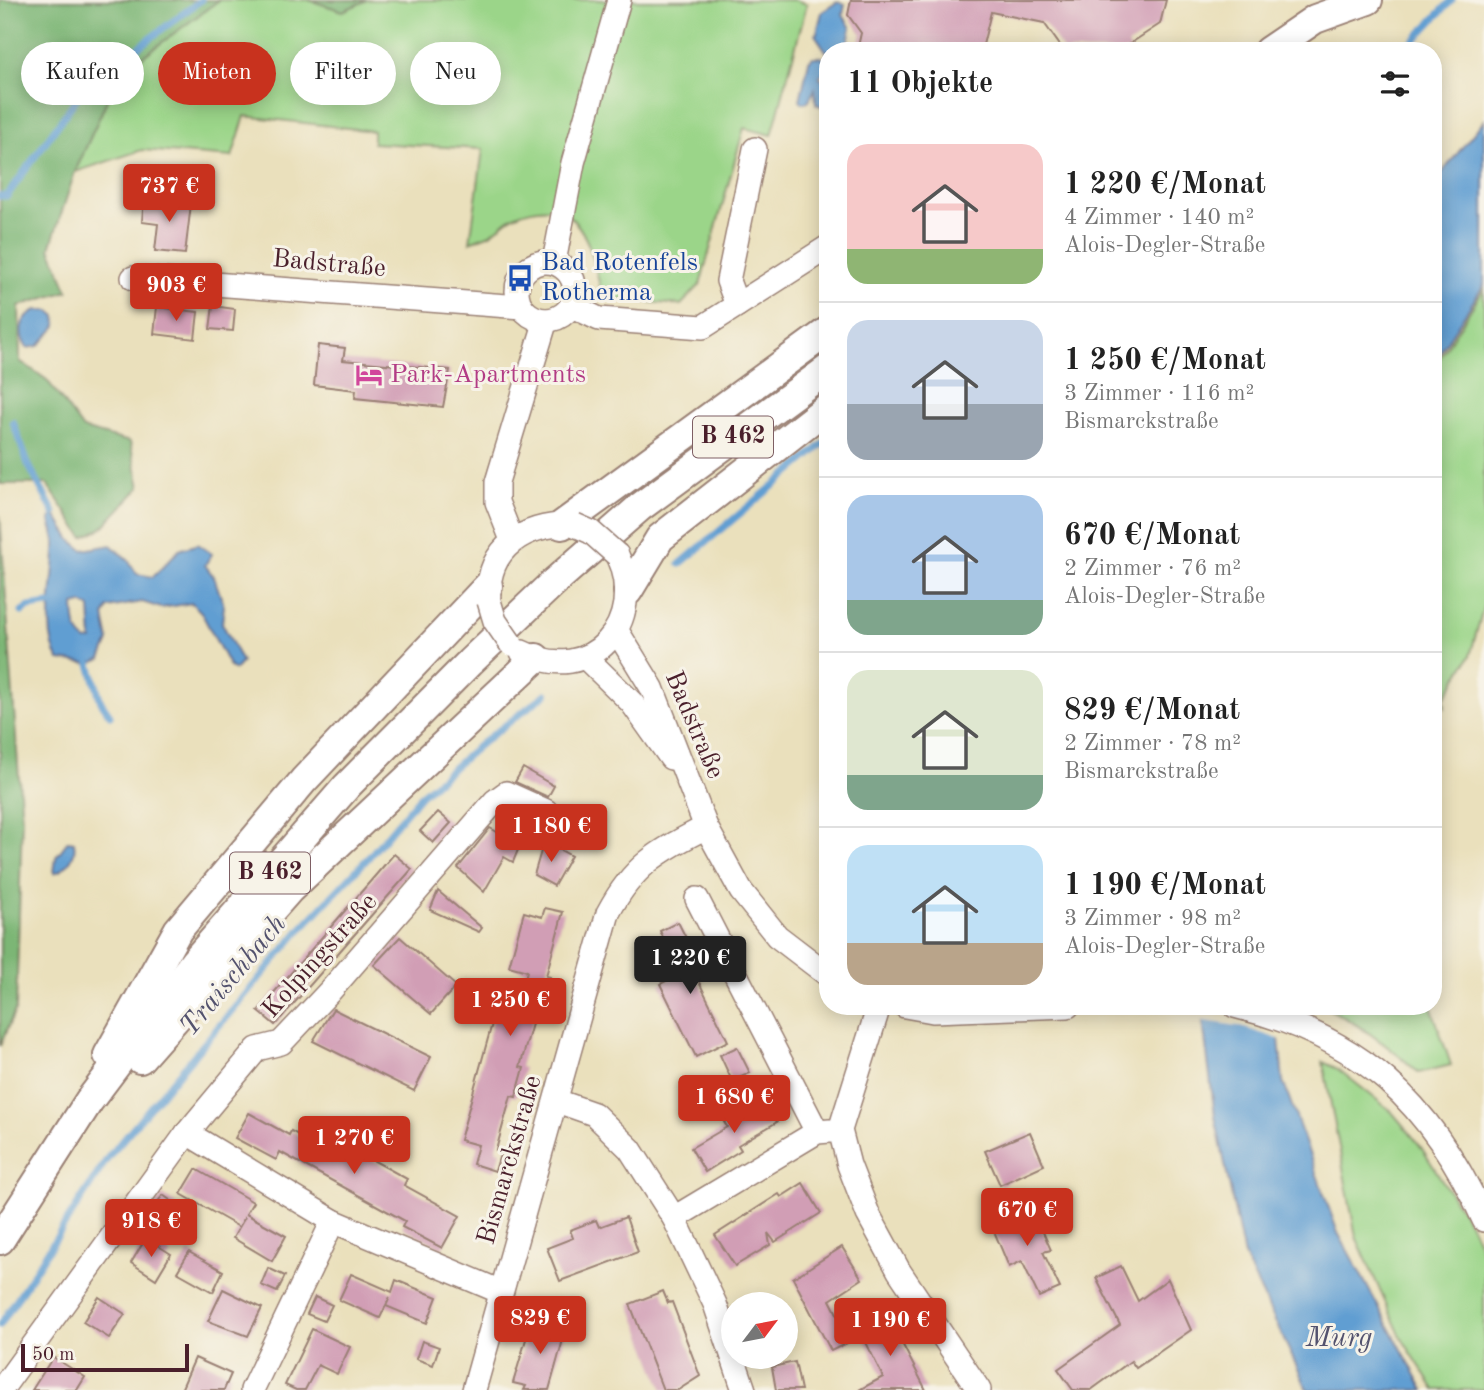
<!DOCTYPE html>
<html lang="de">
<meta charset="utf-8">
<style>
body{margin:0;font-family:"Old Standard TT",serif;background:#f2f2f2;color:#222;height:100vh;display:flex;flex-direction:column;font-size:26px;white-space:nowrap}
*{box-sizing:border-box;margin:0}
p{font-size:23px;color:#767676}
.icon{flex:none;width:38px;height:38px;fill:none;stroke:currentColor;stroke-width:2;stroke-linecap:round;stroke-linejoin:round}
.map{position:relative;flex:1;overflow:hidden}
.drawer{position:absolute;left:819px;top:42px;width:623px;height:973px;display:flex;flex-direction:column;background:#fff;border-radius:28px;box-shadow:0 4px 18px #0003}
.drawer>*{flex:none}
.hud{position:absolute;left:21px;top:42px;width:665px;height:63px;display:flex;gap:14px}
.needle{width:46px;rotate:58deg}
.fabs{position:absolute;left:721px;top:1292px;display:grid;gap:14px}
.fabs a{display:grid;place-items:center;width:77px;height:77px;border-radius:50%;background:#fff;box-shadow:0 4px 18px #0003;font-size:35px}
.scale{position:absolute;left:21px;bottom:18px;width:168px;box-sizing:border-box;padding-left:7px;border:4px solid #4a1f2b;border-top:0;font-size:19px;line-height:24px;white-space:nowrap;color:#4a1f2b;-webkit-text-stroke:5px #f7f3e8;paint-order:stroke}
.price{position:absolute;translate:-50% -60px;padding:0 16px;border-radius:7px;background:#c8321e;color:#fff;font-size:23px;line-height:46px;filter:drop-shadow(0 2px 4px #0008)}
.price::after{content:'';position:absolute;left:50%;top:42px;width:21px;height:16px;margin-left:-10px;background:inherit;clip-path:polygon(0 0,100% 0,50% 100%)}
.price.active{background:#222;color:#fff}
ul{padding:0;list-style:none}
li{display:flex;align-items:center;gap:21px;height:175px;padding:0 28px}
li+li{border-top:2px solid #e0e0e0}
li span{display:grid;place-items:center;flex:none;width:196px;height:140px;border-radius:21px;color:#555}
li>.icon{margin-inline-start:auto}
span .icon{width:84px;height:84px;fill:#fffc;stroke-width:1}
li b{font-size:30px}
h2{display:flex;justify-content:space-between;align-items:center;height:84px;padding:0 28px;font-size:30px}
.chip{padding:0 24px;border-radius:32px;background:#fff;box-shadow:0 4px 18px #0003;font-size:24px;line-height:63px}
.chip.active{background:#c8321e;color:#fff}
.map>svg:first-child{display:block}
.green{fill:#9bd589;stroke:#727a5a;stroke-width:2}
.forest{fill:#7cb675;stroke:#636a50;stroke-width:2}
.water{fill:#619ed2;stroke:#565e7e;stroke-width:2;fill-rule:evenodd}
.pier{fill:#eae0bc}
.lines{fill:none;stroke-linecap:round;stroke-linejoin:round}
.stream{stroke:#619ed2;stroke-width:7}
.building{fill:#d19eb5}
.minor-casing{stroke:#9a8074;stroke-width:26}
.major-casing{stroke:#9a8074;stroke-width:32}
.minor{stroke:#fff;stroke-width:23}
.major{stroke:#fff;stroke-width:28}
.minor-bridge-casing{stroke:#9a8074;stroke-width:26;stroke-linecap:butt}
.minor-bridge{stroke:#fff;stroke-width:23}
.labels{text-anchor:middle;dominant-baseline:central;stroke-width:6;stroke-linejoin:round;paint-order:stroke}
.shield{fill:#f7f3e8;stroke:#7e5f64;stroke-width:2}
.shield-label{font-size:24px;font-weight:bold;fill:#4a1f2b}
.transit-label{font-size:26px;fill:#164399;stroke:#f7f3e8;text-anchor:start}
.street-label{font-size:26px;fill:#4a1f2b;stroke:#f7f3e8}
.hotel-label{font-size:26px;fill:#b23c85;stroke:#f7f3e8;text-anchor:start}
.water-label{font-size:28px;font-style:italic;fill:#53526e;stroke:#f7f3e8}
</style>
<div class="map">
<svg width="1484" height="1390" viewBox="0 0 1484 1390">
<rect width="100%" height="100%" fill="#f7f3e8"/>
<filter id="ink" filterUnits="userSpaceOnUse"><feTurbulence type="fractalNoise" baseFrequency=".0143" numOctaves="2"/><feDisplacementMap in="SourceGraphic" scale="14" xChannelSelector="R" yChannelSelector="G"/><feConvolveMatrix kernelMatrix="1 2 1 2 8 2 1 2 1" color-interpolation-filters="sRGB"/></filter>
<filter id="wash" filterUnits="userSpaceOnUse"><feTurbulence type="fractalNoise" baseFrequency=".00686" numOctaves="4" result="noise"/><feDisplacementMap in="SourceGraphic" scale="28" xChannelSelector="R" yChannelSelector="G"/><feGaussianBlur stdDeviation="1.57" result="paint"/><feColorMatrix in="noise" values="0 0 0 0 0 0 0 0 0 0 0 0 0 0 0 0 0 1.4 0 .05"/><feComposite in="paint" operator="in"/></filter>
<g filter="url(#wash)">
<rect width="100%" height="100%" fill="#eae0bc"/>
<g class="green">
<path d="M219,0H309L343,11L367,0H795L807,4L772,135L744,128L700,285L681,305L602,298C593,250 581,188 516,215C506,219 499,229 490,234C484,237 476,239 470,242L483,149L373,143V131L245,116L232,157L142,150L75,172L118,75Z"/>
<polygon points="1484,289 1484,605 1470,656 1444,699 1445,707 1433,704 1433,368"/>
<path d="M1323,1006H1431L1451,1065L1419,1073C1390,1047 1358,1023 1323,1006Z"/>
<polygon points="1323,1062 1338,1069 1391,1111 1419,1144 1470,1224 1484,1255 1484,1390 1435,1390 1401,1337 1356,1237"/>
</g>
<g class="forest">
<polygon points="0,0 219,0 118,75 75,172 50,248 68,291 19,306 20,361 47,380 83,429 130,442 140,487 101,529 83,537 47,484 0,484"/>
<polygon points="309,0 367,0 343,11"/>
<polygon points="0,515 22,820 16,1008 0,1046"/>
</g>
<g class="water">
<polygon points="837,2 845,4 843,15 851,28 846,51 828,51 828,54 816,36 822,12"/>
<polygon points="813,57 822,57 826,62 825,71 819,77 828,86 826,108 816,104 815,89 808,102 802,103 800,100 809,61"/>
<polygon points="1484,120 1484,285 1433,363 1433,184"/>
<path d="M36,310L50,311L56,316L57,326L38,346L27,348C17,333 20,318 36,310Z"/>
<path d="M54,513L71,540L83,550L111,545L128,560L137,574L153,577L179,550L198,544L212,554L205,565L214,577L224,606L222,623L242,662L235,670L230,667L201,612L192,603L161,608L142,602L108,608L104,616L109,641L101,659L90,664L59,660C40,631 57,573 55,541C54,534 51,526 50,519ZM82,603L90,608L92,640L87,641C74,634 75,619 74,605Z"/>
<path d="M68,841L74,842C77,855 67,870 54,873L56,857Z"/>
<polygon points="1201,1006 1276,1006 1283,1081 1338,1233 1424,1390 1308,1390 1244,1256 1215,1116"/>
</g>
<polygon class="pier" points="1198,1006 1279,1006 1282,1040 1239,1026 1199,1020"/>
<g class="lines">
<g class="stream">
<polyline points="1404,51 1452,0"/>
<polyline points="0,196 7,196 84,88 201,0"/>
<polyline points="13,422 28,464 54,513"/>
<polyline points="680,564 828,440"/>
<polyline points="22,612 29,607 49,604"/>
<polyline points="90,664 101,702 110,715"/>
<polyline points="0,1325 109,1156 300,930 368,858 421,795 482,743 546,694"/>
</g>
</g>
<g id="blocks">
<g class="building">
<polygon points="851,0 1166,0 1160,24 1128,45 1131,51 1064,51 1044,23 991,12 983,45 973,51 857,51 861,33 848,15"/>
<polygon points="144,199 191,204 185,254 155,251 158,224 142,222"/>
<polygon points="213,306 235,309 233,331 210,329"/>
<polygon points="157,307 198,312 195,339 154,334"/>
<polygon points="318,345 345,348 343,360 450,370 443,407 355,398 356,390 314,385"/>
<polygon points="523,768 554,786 548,797 515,782"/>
<polygon points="438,812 451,823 433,843 420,831"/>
<polygon points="490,828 520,845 513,862 504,857 484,892 458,868"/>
<polygon points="544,841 571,856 554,886 534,875"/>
<polygon points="394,854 412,869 275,1025 258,1011"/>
<polygon points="438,891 482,928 479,932 430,910"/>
<polygon points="545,908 563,912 546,976 550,977 547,987 539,1014 535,1013 520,1067 524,1068 516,1097 511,1096 496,1150 501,1151 495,1171 473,1164 478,1145 460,1140 498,1002 517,1008 527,971 509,966 524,912 542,917"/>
<polygon points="678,922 699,964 692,968 728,1041 696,1057 660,984 680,974 660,931"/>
<polygon points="400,937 456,986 431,1014 374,965"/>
<polygon points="333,1009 431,1057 414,1091 313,1041"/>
<polygon points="737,1047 750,1073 732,1081 720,1055"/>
<polygon points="763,1099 777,1122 738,1145 741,1150 705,1172 691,1148 727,1127 724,1122"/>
<polygon points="249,1113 289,1135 291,1131 307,1140 313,1127 407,1179 404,1185 460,1216 442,1248 402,1227 405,1221 280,1152 276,1160 235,1138"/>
<polygon points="1030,1132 1044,1165 1000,1185 985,1151"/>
<polygon points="196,1169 253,1202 246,1214 286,1236 272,1261 233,1238 245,1217 239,1227 181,1194"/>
<polygon points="803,1183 821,1213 775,1242 768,1233 770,1245 735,1266 715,1235 779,1194 781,1197"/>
<polygon points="163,1195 177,1205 160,1228 146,1217"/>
<polygon points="1032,1207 1051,1250 1043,1252 1060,1288 1039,1297 1022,1261 1009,1267 991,1224"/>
<polygon points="626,1217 638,1252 560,1281 547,1248 573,1238 570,1230 596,1220 599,1227"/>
<polygon points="146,1238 171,1254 156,1279 131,1263"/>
<polygon points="842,1247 862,1279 830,1300 851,1341 831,1351 793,1278"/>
<polygon points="189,1252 223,1271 213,1292 177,1272"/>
<polygon points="1121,1266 1138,1301 1168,1279 1191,1330 1136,1368 1131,1361 1091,1390 1073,1390 1058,1369 1120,1325 1096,1278"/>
<polygon points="268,1268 285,1276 277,1292 261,1285"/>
<polygon points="351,1274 392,1292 396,1280 437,1297 427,1323 386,1306 390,1297 380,1318 339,1300"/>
<polygon points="223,1289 262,1308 248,1336 208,1321"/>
<polygon points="663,1291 668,1303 672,1302 700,1376 678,1390 663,1390 630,1304"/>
<polygon points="99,1297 125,1314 109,1338 83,1322"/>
<polygon points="315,1297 332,1305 324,1321 307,1314"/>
<polygon points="887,1314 926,1390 859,1390 883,1377 859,1328"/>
<polygon points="532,1319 566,1329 549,1390 524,1390 526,1386 513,1383"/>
<polygon points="312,1329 350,1347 337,1374 318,1365 305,1390 296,1390 285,1385"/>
<polygon points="422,1341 439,1347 433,1365 416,1359"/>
<polygon points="53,1357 85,1377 77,1390 32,1390"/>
<polygon points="195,1358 231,1374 224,1390 181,1390"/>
<polygon points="795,1362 801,1390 776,1390 772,1367"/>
</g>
</g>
</g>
<g filter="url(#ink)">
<use href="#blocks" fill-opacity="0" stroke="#9a8074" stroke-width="2"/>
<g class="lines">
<defs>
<g id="minor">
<circle cx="546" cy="291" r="29"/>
<polyline points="554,262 573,163 619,0"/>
<polyline points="133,278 522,307"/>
<polyline points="737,305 728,281 755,149"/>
<polyline points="572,306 599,319 703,327 828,247"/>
<polyline points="512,540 497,502 497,482 546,320"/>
<path d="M489,601C485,547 526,523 575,525"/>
<polyline points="617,631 652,688 706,827 741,891 777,936 828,975"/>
<path d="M522,652C591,687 648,622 617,555"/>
<polyline points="585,657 632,703 671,758"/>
<polyline points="697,899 817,1132"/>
<polyline points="879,1006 840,1130 849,1165 868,1214 899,1271 979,1390"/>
<polyline points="905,1006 933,1011 1068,1006"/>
<path d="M1235,1006C1360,1036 1432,1103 1484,1220"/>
<polyline points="557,1101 594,1114 630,1149 674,1218 715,1304 744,1390"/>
<polyline points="187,1133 333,1221 501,1292"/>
<polyline points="674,1218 817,1132 830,1131"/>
<polyline points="1,1390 187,1133 257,1049 281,1043 330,991 495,801 506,793 546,811"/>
<polyline points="252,1390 333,1221"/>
<path d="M474,1390L608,913C634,864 658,852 706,827"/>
</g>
<g id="major">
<polyline points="1268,51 1315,19 1368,0"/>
<polyline points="562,525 828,331"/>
<polyline points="628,591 660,538 828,407"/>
<polyline points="108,1055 178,930 304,780 488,586"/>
<polyline points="140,1059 290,889 536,658"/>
<polyline points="0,1240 89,1101 194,962 347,786 470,662 553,583 640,507 828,369"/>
</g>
</defs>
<use href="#minor" class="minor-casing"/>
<use href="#major" class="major-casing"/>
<use href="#minor" class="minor"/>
<use href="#major" class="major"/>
<defs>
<g id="minor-bridge">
<polyline points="575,525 591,532 617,555"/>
<polyline points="489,601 495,621 511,644"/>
</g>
</defs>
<use href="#minor-bridge" class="minor-bridge-casing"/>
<use href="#minor-bridge" class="minor-bridge"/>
</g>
</g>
<defs>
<symbol id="bus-bare" viewBox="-9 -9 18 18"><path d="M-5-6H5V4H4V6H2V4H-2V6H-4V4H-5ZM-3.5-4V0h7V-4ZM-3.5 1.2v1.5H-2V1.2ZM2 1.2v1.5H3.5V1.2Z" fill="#1a4fb4" stroke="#f7f3e8" stroke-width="2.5" paint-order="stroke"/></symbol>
<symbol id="hotel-bare" viewBox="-9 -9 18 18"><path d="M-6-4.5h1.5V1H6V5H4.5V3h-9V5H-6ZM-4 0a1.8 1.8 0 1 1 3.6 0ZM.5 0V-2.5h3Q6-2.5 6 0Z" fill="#d1479c" stroke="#f7f3e8" stroke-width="2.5" paint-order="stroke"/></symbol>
</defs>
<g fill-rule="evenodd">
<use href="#bus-bare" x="501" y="259" width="38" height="38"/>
<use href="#hotel-bare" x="350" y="356" width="38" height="38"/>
</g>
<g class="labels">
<g class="shield">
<rect x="693" y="416.5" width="80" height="41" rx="5"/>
<rect x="230" y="852.5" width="80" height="41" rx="5"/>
</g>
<g class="shield-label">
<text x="733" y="437">B 462</text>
<text x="270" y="873">B 462</text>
</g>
<g class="transit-label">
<text x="541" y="263">Bad Rotenfels<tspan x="541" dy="30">Rotherma</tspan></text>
</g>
<g class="street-label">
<text transform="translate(329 264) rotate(5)">Badstraße</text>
<text transform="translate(694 725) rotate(67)">Badstraße</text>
<text transform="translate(320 956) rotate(-48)">Kolpingstraße</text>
<text transform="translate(510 1160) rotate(-74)">Bismarckstraße</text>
</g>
<g class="hotel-label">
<text x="390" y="375">Park-Apartments</text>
</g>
<g class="water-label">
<text transform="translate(234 976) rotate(-50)">Traischbach</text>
<text x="1339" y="1339">Murg</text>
</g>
</g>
</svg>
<div class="fabs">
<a><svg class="needle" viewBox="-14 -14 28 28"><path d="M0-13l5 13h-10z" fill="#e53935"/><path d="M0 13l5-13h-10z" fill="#767676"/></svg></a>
</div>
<div class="scale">50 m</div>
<b class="price" style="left:169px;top:224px">737 €</b>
<b class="price" style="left:176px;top:323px">903 €</b>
<b class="price" style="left:551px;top:864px">1 180 €</b>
<b class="price active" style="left:690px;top:996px">1 220 €</b>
<b class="price" style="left:510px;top:1038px">1 250 €</b>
<b class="price" style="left:734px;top:1135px">1 680 €</b>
<b class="price" style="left:354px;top:1176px">1 270 €</b>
<b class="price" style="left:1027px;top:1248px">670 €</b>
<b class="price" style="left:151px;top:1259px">918 €</b>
<b class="price" style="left:540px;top:1356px">829 €</b>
<b class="price" style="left:890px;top:1358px">1 190 €</b>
<div class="hud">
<a class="chip">Kaufen</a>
<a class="chip active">Mieten</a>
<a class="chip">Filter</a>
<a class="chip">Neu</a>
</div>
<section class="drawer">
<h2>11 Objekte<svg class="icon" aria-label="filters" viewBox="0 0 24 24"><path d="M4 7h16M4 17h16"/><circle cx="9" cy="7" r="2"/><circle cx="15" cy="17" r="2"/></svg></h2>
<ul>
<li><span style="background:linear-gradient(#f6c9c9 75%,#8fb573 0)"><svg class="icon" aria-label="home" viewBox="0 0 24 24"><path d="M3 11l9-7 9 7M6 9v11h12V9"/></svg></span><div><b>1 220 €/Monat</b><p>4 Zimmer · 140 m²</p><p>Alois-Degler-Straße</p></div></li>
<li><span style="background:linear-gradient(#c9d6e8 60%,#9aa5b1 0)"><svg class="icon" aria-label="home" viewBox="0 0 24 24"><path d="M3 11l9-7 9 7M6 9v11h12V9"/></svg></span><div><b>1 250 €/Monat</b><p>3 Zimmer · 116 m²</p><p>Bismarckstraße</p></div></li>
<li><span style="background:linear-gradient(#a9c7e8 75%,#7fa58c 0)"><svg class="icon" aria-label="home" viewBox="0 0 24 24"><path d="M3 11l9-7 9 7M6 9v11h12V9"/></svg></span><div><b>670 €/Monat</b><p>2 Zimmer · 76 m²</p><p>Alois-Degler-Straße</p></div></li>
<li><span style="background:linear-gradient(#dfe7d0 75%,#7fa58c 0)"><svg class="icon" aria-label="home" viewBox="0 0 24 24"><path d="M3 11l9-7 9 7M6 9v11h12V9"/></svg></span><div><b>829 €/Monat</b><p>2 Zimmer · 78 m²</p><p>Bismarckstraße</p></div></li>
<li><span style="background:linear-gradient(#bfe0f5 70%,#b9a48a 0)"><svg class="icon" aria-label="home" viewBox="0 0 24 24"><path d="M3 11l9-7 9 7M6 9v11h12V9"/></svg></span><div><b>1 190 €/Monat</b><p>3 Zimmer · 98 m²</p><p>Alois-Degler-Straße</p></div></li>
</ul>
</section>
</div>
